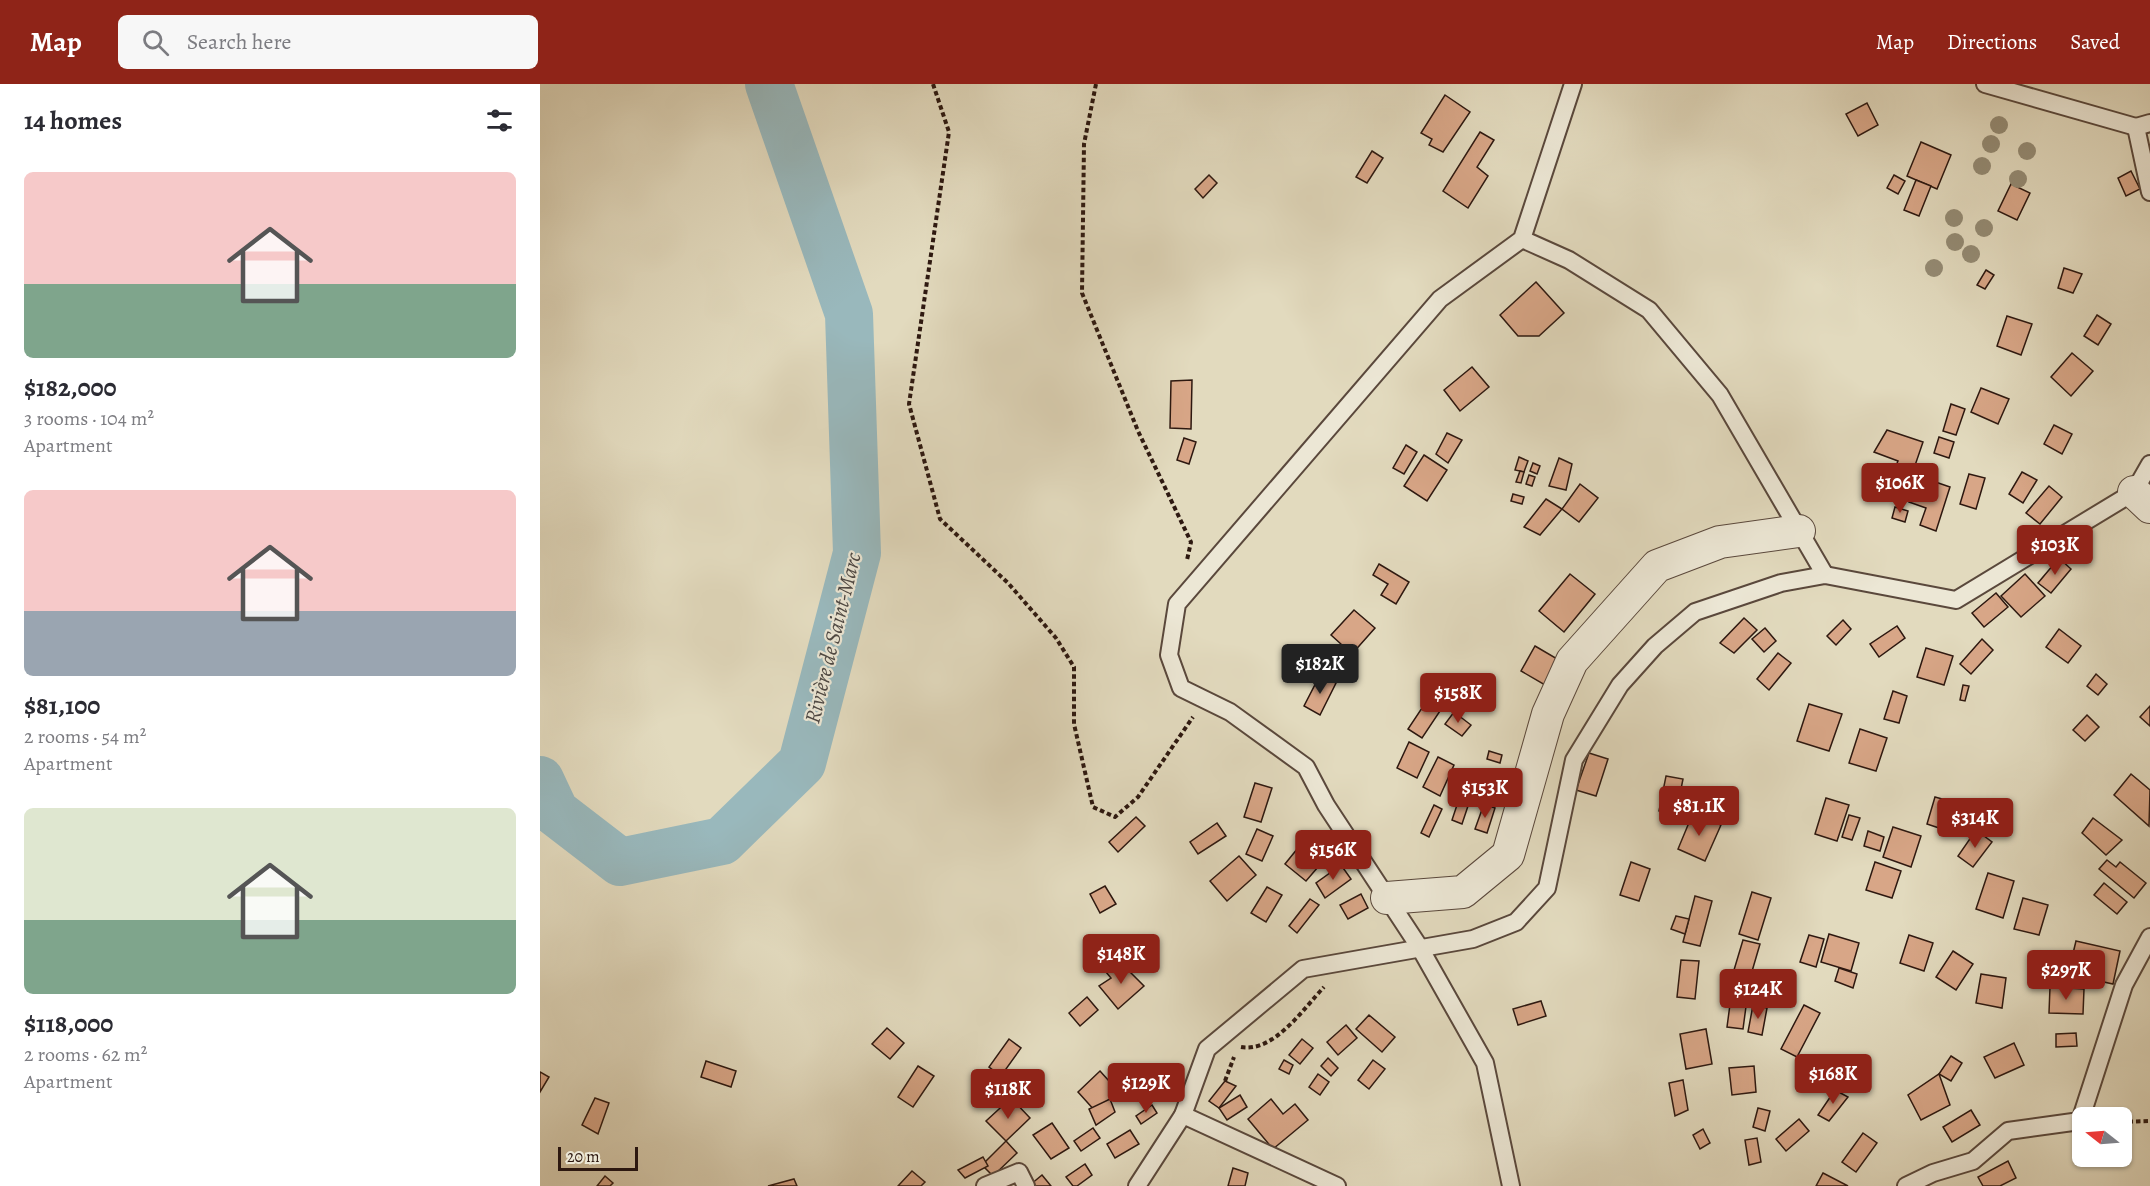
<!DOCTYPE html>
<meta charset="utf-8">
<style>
body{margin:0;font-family:Alegreya,serif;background:#f7f7f7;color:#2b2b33;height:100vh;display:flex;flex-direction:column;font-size:22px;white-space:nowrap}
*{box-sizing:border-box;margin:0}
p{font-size:20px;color:#7c7c81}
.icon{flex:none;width:33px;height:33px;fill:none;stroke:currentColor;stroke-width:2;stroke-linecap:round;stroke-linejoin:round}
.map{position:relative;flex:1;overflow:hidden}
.drawer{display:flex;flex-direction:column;background:#fff;width:540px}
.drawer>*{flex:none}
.needle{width:39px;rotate:287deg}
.buttons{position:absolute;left:1532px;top:1023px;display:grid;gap:12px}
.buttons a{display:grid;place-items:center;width:60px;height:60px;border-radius:9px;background:#fff;box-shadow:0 2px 4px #0004;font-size:30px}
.scale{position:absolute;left:18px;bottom:15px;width:80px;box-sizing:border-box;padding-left:6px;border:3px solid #2d1810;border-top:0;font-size:16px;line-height:21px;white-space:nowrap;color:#2d1810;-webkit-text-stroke:4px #ece7d5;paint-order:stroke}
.price{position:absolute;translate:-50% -51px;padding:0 14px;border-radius:6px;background:#8f2418;color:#fff;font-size:20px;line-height:39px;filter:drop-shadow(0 2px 3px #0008)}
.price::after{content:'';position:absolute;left:50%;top:36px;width:18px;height:14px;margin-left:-9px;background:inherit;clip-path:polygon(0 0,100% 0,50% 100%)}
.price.current{background:#222;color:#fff}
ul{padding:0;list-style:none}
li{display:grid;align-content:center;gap:12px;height:318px;padding:0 24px}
li span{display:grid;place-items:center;height:186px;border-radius:9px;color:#555}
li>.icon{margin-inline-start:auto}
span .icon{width:108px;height:108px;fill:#fffc;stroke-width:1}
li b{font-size:26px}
h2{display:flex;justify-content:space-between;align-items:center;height:72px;padding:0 24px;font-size:26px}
header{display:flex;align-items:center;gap:36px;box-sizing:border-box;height:84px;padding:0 30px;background:#8f2418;color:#fff}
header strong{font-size:28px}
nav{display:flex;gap:33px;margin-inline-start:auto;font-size:21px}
.search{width:420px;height:54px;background:#f7f7f7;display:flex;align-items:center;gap:15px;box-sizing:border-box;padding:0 21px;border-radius:9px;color:#7c7c81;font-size:22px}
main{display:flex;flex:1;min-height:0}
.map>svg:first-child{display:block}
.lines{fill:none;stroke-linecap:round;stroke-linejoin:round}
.river{stroke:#99b8bc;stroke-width:48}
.building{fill:#d8a687;stroke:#2d1810;stroke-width:1.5}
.service-casing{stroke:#5a483c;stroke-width:20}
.minor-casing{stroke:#5a483c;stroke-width:34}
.path{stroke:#2d1810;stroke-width:4;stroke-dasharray:4.5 3;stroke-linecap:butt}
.service{stroke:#ece7d5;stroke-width:16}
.minor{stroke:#ece7d5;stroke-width:32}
.tree{fill:#948b74}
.labels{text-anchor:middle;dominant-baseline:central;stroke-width:4.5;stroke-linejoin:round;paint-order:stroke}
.water-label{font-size:22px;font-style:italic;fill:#4d4844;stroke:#ece7d5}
</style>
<header>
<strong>Map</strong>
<div class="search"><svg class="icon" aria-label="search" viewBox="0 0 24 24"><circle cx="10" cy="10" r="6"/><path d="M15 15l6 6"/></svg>Search here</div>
<nav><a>Map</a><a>Directions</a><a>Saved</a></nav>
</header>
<main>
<section class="drawer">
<h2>14 homes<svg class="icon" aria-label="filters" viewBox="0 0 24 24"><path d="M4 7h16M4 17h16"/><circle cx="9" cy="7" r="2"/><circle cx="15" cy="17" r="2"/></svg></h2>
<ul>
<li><span style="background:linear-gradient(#f6c9c9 60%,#7fa58c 0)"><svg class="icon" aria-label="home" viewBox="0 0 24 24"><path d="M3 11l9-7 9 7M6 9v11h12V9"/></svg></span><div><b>$182,000</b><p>3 rooms · 104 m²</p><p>Apartment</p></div></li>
<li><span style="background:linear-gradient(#f6c9c9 65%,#9aa5b1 0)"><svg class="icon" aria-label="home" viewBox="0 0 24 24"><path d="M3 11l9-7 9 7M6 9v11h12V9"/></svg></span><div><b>$81,100</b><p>2 rooms · 54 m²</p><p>Apartment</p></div></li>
<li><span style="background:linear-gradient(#dfe7d0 60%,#7fa58c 0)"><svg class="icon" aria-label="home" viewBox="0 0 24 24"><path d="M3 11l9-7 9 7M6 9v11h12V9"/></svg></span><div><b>$118,000</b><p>2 rooms · 62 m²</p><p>Apartment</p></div></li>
</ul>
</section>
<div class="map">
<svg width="1610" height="1102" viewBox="0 0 1610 1102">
<rect width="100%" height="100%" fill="#e2dabe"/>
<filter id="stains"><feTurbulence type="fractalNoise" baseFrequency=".00333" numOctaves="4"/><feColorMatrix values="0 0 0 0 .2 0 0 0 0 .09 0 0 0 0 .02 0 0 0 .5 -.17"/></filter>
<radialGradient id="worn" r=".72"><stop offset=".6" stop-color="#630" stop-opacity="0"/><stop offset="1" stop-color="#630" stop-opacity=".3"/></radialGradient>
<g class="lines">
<polyline class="river" points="0,696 15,728 80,778 182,757 262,679 317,469 309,230 229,0"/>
</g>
<g class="building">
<polygon points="905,11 930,28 903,68 889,61 892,55 881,49"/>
<polygon points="1327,19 1338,41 1318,52 1306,30"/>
<polygon points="940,48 954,56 937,83 948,92 928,124 903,107"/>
<polygon points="1381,58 1411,71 1397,105 1367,92"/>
<polygon points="832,67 843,74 827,99 816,93"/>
<polygon points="1591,87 1600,105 1586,112 1578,94"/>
<polygon points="669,91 677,99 663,114 655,105"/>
<polygon points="1354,91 1365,97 1358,110 1347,104"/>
<polygon points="1376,96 1391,102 1379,132 1364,126"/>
<polygon points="1471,100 1490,109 1477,136 1458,127"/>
<polygon points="1524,184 1542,190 1533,209 1518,204"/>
<polygon points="1446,186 1454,191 1445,205 1437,201"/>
<polygon points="996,198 1024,229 999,252 978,252 960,231"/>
<polygon points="1557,231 1571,240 1558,261 1544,252"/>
<polygon points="1467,232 1492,240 1481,271 1457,262"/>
<polygon points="1532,269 1553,287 1531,312 1511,293"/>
<polygon points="932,283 949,303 920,327 904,306"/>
<polygon points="652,296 651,345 630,344 631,297"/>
<polygon points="1441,304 1469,315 1458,340 1431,328"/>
<polygon points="1411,320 1425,325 1416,351 1403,347"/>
<polygon points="1514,341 1532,350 1522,370 1504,360"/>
<polygon points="1347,346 1383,358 1367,405 1350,396 1358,377 1334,368"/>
<polygon points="907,349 922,356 908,379 896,370"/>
<polygon points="1399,353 1414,358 1409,374 1394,369"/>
<polygon points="644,354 656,358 649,380 637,376"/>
<polygon points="866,361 877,368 864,390 853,384"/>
<polygon points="884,371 907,386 887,417 864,402"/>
<polygon points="979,373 988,377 984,388 975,386"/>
<polygon points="1019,374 1032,380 1026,406 1009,402"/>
<polygon points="993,379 1000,382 997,390 990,387"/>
<polygon points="980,387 984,388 981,399 976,398"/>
<polygon points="1482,388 1497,396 1483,419 1469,410"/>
<polygon points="1429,390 1445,394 1436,425 1420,420"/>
<polygon points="989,391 995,393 992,402 986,400"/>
<polygon points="1378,392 1410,403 1396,447 1380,441 1386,424 1369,418"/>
<polygon points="1040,400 1058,414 1039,438 1022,425"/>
<polygon points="1509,402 1522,413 1500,440 1486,429"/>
<polygon points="973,410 984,413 982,420 971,417"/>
<polygon points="1006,415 1022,425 1000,451 984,443"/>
<polygon points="1355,423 1368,427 1365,438 1352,434"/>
<polygon points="1519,474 1531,485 1511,509 1498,499"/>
<polygon points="839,480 869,498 856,520 841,511 848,500 833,491"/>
<polygon points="1030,490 1055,510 1024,548 999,527"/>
<polygon points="1485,490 1505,512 1481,533 1461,512"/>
<polygon points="1456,509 1468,523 1444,543 1432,529"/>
<polygon points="814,526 835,544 812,570 791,551"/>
<polygon points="1204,534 1217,546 1194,569 1180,559"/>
<polygon points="1303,536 1311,545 1296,561 1287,552"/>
<polygon points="1357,542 1365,554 1339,573 1330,560"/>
<polygon points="1225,544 1236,557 1224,568 1212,555"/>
<polygon points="1519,545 1541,562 1528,579 1506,563"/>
<polygon points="1442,555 1453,566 1431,590 1420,580"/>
<polygon points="995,562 1019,576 1005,601 981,587"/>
<polygon points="1386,564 1413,572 1404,601 1377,593"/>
<polygon points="1238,569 1251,579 1229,606 1217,595"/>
<polygon points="1556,590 1567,600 1558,611 1547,602"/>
<polygon points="780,591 796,599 780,631 764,622"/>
<polygon points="1423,601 1429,602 1425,617 1420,616"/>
<polygon points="1353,607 1367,612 1359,639 1344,635"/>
<polygon points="886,618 900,627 882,654 868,645"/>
<polygon points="1269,620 1302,630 1289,667 1257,657"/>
<polygon points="1610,622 1610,642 1600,633"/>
<polygon points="914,628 931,641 922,652 905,640"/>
<polygon points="1547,631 1559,643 1545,657 1533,646"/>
<polygon points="1320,645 1347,654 1336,687 1309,679"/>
<polygon points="869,658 889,668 877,694 857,684"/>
<polygon points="949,667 962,671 960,679 947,675"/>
<polygon points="1049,669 1068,675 1056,712 1036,706"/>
<polygon points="898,673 914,681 900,712 883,703"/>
<polygon points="929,685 950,691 941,718 940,720 930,716 922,740 912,736"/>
<polygon points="1591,690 1610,706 1609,742 1574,711"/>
<polygon points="1126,692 1143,695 1136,730 1119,727"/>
<polygon points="715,699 732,704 721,738 704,733"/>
<polygon points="1395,713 1413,718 1405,746 1387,740"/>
<polygon points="1286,714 1309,721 1297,757 1275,750"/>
<polygon points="944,720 955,724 947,749 935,745"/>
<polygon points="894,721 902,725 889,753 881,749"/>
<polygon points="1153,729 1181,741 1165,777 1138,765"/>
<polygon points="1309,731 1320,734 1312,756 1302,753"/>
<polygon points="596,733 605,742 578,768 569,758"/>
<polygon points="1553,734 1582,756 1566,771 1542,749"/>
<polygon points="677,739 686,752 658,770 650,758"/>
<polygon points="1353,743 1381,752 1371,783 1343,773"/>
<polygon points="717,745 733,752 722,777 706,770"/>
<polygon points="1436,746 1452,758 1433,783 1418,772"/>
<polygon points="1328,747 1344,753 1340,767 1324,762"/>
<polygon points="762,759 784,776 766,797 745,780"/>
<polygon points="699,772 716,791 687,817 670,797"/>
<polygon points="1567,776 1576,783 1580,778 1606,799 1594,814 1559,785"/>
<polygon points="1091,778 1110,785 1099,817 1080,811"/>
<polygon points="1335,778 1361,787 1352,814 1326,806"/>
<polygon points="801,781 811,795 785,814 776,799"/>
<polygon points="1448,789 1474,797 1463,834 1436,825"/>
<polygon points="1564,799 1587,818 1577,830 1554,811"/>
<polygon points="565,802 576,820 560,829 550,810"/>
<polygon points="727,803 742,811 726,838 711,829"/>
<polygon points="1212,808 1231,814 1218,856 1199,850"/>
<polygon points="821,810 828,824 808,835 800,821"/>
<polygon points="1155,812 1172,817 1160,862 1143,858"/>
<polygon points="1483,814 1508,821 1499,851 1474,845"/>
<polygon points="770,815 779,821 757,849 749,842"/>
<polygon points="1136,832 1149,835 1145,850 1131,845"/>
<polygon points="1289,850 1319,859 1311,887 1281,878"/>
<polygon points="1269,851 1284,855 1276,883 1260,878"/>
<polygon points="1369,851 1393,859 1384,887 1360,879"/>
<polygon points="1203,856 1220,860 1208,901 1191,896"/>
<polygon points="1536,857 1580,867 1573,900 1528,890"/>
<polygon points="1413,867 1433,880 1416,906 1396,893"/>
<polygon points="1141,876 1159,877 1155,915 1137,913"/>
<polygon points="579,877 604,902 578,925 559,902 571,894 566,888"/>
<polygon points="1299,884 1317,890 1313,904 1295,897"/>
<polygon points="1441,890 1466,894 1462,924 1436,919"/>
<polygon points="1510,903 1544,905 1543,930 1509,929"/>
<polygon points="547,913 558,926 540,942 529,929"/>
<polygon points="1191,913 1207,915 1203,945 1187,943"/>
<polygon points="1001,917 1006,932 978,941 973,925"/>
<polygon points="1213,921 1227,924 1222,951 1208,948"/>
<polygon points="1264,921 1280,929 1257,973 1241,965"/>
<polygon points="829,931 855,953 842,968 816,945"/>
<polygon points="806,941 817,954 798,971 787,958"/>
<polygon points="347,944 364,959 350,975 332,960"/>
<polygon points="1166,945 1172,980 1146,985 1140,950"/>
<polygon points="1536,949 1537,962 1516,963 1516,950"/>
<polygon points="469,955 481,964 461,992 449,983"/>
<polygon points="762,955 773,964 760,980 749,971"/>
<polygon points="1474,959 1484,981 1455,994 1444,973"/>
<polygon points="1411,972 1422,979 1411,997 1399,990"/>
<polygon points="788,974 798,984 791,992 781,982"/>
<polygon points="744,976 753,981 749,990 739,985"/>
<polygon points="833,976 845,985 829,1005 818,996"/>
<polygon points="166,977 196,987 191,1003 161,993"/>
<polygon points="378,982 394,992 373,1023 358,1013"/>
<polygon points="1214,982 1216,1008 1192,1011 1189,984"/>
<polygon points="560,987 578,1007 556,1028 538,1008"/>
<polygon points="0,988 9,993 0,1008"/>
<polygon points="778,990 789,998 780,1011 769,1003"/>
<polygon points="1399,990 1410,1021 1381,1036 1368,1011"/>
<polygon points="1143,996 1148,1026 1135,1032 1129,999"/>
<polygon points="685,997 696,1002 679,1024 669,1017"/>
<polygon points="1295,1006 1308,1013 1289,1037 1278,1031"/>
<polygon points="700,1011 707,1023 687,1036 679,1024"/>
<polygon points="55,1014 69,1019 58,1050 42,1041"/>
<polygon points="471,1014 490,1034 466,1057 446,1037"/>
<polygon points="570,1015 575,1028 556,1041 549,1025"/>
<polygon points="731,1015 743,1030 755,1020 768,1036 733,1065 708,1035"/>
<polygon points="612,1021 617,1029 601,1040 596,1032"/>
<polygon points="1218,1024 1230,1027 1225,1047 1213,1043"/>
<polygon points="1431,1026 1440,1041 1412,1058 1403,1043"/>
<polygon points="1259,1035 1269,1047 1246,1067 1236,1055"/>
<polygon points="512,1039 529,1064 511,1075 493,1051"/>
<polygon points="553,1044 560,1054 541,1067 534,1057"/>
<polygon points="1163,1045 1170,1059 1160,1065 1153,1051"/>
<polygon points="590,1046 599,1060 575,1074 567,1060"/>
<polygon points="1323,1049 1337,1059 1316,1088 1302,1078"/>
<polygon points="1217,1054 1221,1078 1209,1081 1205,1056"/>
<polygon points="466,1057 477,1069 453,1092 442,1081"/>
<polygon points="443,1073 448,1082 425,1094 418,1086"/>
<polygon points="1468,1077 1476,1094 1460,1102 1443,1102 1438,1093"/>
<polygon points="545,1080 552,1091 537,1102 533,1102 526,1093"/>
<polygon points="693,1084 708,1089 705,1102 688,1102"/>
<polygon points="372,1087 385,1098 381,1102 358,1102"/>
<polygon points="1283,1089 1308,1102 1276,1102"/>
<polygon points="502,1091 511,1102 491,1102 490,1101"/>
<polygon points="65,1092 73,1099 70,1102 57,1102"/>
<polygon points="254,1095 257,1102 228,1102"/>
</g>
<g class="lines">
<defs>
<g id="service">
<polyline points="1445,0 1596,43"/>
<polyline points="1610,39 1596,43 1610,108"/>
<polyline points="982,155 1029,176 1109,226 1180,311 1285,491"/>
<polyline points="643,1031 797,1102"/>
<polyline points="445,1102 479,1088 486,1102"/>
<polyline points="597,1102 643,1031 667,965 763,885 933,855 976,838 1007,804 1034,676 1080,601 1115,562 1155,528 1241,499 1285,491 1416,516 1594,408 1610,380"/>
<polyline points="971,1102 945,979 880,864 786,721 766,683 690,628 641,604 629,571 637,520 900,215 982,155 1033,0"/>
<polyline points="1366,1102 1393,1089 1433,1077 1468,1047 1540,1037 1584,901 1610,853"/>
</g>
<g id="minor">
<polyline points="1594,408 1610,423"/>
<polyline points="847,814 923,808 968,771 1008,630 1032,577 1117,482 1180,458 1259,447"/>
</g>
</defs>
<use href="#service" class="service-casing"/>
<use href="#minor" class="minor-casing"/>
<g class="path">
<polyline points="393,0 409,48 369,320 400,435 468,499 516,554 534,583 534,640 553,723 575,733 598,713 653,633"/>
<polyline points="556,0 544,60 542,209 598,347 651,458 647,476"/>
<path d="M701,963C734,969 764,924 784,903"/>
<polyline points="685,997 694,973"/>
<polyline points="1581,1038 1610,1037"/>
</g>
<use href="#service" class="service"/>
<use href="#minor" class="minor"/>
</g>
<g class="tree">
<circle cx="1459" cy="41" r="9"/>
<circle cx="1451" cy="60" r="9"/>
<circle cx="1487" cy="67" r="9"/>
<circle cx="1442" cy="82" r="9"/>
<circle cx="1478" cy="95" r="9"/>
<circle cx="1414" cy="134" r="9"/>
<circle cx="1444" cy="144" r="9"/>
<circle cx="1415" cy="158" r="9"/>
<circle cx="1431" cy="170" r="9"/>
<circle cx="1394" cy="184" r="9"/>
</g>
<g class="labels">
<g class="water-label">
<text transform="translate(293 554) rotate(-76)">Rivière de Saint-Marc</text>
</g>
</g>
<rect width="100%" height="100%" filter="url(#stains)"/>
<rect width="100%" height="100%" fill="url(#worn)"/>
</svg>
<div class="buttons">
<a><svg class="needle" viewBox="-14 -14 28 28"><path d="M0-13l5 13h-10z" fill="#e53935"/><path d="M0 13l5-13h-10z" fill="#7c7c81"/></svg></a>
</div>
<div class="scale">20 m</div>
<b class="price" style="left:1360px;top:430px">$106K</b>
<b class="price" style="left:1515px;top:492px">$103K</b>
<b class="price current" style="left:780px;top:611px">$182K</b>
<b class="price" style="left:918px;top:640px">$158K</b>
<b class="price" style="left:945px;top:735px">$153K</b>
<b class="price" style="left:1159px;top:753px">$81.1K</b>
<b class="price" style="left:1435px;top:765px">$314K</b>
<b class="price" style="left:793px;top:797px">$156K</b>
<b class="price" style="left:581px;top:901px">$148K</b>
<b class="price" style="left:1526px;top:917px">$297K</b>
<b class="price" style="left:1218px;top:936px">$124K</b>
<b class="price" style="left:1293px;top:1021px">$168K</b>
<b class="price" style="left:606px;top:1030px">$129K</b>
<b class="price" style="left:468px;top:1036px">$118K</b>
</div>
</main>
